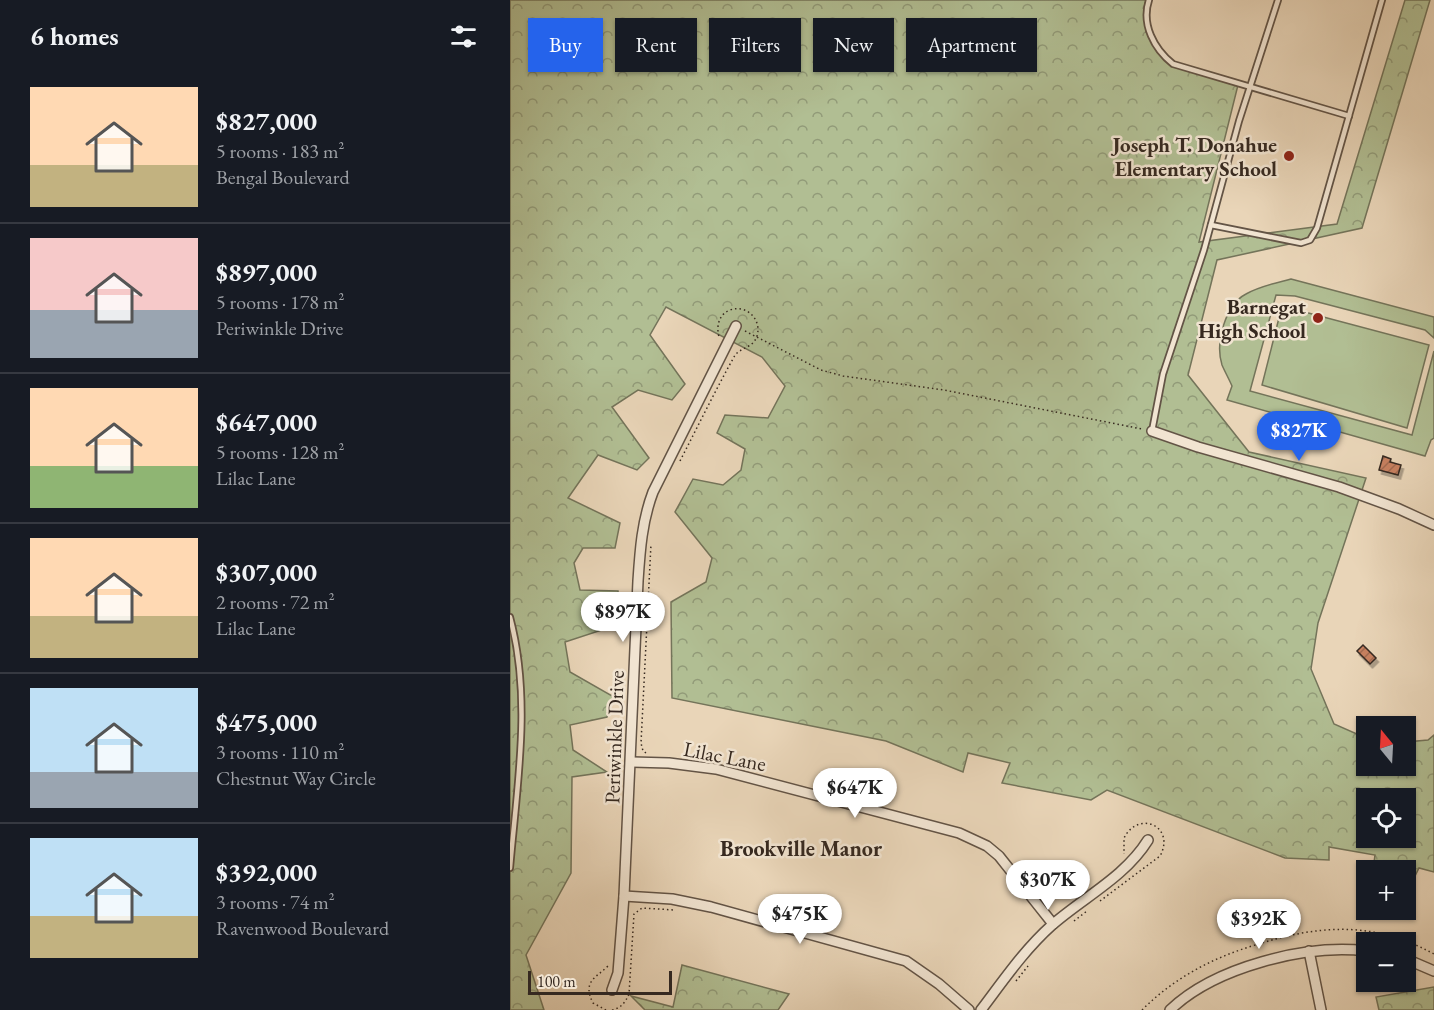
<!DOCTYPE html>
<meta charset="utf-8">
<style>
body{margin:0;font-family:"EB Garamond",serif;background:#242831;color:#f1f3f6;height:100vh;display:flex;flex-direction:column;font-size:22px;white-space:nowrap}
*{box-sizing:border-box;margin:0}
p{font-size:20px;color:#9ea1a6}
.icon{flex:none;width:33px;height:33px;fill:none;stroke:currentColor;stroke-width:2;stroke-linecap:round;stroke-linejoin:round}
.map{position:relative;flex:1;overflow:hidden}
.details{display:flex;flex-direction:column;background:#171b24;width:510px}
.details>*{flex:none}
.top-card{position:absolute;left:18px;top:18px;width:570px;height:54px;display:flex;gap:12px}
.needle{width:39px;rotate:342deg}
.buttons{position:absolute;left:846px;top:716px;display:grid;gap:12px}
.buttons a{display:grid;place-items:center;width:60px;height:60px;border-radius:0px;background:#171b24;box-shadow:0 2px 4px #0004;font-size:30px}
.scale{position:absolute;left:18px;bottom:15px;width:144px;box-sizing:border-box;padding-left:6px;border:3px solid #362920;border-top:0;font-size:16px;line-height:21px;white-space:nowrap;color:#362920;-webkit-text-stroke:4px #f1e4d1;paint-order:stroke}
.price{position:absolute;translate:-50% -51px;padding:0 14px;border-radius:21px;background:#fff;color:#222;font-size:20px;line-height:39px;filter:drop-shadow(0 2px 3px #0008)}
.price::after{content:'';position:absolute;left:50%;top:36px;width:18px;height:14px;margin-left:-9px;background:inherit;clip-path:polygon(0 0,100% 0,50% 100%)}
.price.active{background:#2563eb;color:#fff}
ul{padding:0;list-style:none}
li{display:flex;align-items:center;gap:18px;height:150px;padding:0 30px}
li+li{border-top:2px solid #363941}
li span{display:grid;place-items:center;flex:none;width:168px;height:120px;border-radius:0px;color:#555}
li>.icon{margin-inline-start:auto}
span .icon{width:72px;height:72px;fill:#fffc;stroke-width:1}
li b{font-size:26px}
h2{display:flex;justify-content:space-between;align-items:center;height:72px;padding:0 30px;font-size:26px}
.pill{padding:0 21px;border-radius:0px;background:#171b24;box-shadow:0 2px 4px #0004;font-size:21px;line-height:54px}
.pill.active{background:#2563eb;color:#fff}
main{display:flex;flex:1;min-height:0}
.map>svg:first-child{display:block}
.forest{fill:url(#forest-crowns);stroke:#74745a;stroke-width:1.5;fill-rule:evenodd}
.pitch{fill:#b1be93;stroke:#74745a;stroke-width:1.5}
.building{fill:url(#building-hatch);stroke:#362920;stroke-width:1.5;filter:url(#shadow)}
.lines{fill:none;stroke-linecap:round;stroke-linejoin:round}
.service-casing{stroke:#635446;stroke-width:8}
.minor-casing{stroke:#635446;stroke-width:12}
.path{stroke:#362920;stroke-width:1.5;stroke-dasharray:1.5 3;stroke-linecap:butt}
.service{stroke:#f1e4d1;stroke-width:4.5}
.minor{stroke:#f1e4d1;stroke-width:9}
.poi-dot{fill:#8f2418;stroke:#f1e4d1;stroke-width:2}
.labels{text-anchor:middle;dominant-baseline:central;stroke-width:5;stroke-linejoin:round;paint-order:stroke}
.poi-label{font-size:21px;font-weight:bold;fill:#362920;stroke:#f1e4d1;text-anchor:end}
.street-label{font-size:21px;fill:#362920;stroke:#f1e4d1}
.neighbourhood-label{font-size:22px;font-weight:bold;fill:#362920;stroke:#f1e4d1}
</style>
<main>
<section class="details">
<h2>6 homes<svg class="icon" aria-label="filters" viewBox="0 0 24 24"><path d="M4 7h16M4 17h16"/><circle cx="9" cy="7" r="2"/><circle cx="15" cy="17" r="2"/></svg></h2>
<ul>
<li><span style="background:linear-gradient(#ffd9b3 65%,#c2b280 0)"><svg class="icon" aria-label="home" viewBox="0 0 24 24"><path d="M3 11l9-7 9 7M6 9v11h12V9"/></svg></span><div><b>$827,000</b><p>5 rooms · 183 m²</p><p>Bengal Boulevard</p></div></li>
<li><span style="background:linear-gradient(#f6c9c9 60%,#9aa5b1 0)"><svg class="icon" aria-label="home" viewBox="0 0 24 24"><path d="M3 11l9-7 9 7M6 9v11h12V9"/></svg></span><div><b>$897,000</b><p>5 rooms · 178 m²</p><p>Periwinkle Drive</p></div></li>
<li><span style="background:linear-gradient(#ffd9b3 65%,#8fb573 0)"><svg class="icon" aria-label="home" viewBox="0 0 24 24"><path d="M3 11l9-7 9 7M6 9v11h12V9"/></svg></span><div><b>$647,000</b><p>5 rooms · 128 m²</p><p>Lilac Lane</p></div></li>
<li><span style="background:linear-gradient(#ffd9b3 65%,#c2b280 0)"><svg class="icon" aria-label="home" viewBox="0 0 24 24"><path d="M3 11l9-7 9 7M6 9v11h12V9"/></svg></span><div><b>$307,000</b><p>2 rooms · 72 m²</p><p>Lilac Lane</p></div></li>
<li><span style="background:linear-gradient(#bfe0f5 70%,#9aa5b1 0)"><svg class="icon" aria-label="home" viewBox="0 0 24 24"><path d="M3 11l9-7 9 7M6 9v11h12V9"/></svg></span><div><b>$475,000</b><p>3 rooms · 110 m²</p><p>Chestnut Way Circle</p></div></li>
<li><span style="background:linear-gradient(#bfe0f5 65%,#c2b280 0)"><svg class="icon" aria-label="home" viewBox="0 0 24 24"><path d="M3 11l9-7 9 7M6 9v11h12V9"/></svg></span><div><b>$392,000</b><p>3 rooms · 74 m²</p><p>Ravenwood Boulevard</p></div></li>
</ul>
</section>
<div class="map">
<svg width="924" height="1010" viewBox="0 0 924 1010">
<defs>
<pattern id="forest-crowns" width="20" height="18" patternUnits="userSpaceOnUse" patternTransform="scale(1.5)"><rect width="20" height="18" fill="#b1be93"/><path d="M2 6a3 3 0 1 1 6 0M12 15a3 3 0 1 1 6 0" fill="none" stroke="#919a78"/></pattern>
<pattern id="building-hatch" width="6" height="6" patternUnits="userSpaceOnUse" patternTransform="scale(1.5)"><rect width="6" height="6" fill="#c88161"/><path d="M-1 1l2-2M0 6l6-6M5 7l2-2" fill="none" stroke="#a36a50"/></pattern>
<filter id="shadow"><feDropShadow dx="2.5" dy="4" stdDeviation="0" flood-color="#0004"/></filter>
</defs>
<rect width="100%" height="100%" fill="#e9d5b8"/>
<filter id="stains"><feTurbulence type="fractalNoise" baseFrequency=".00333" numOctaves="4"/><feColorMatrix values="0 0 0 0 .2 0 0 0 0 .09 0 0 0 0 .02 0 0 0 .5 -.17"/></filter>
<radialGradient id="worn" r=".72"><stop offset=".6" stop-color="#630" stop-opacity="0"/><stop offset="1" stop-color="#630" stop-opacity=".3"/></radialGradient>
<g class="forest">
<path d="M0,0H639L635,3L636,32L656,60L728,85L689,242L827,224L895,0H920L852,228L707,260L678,375L739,452L856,478L808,623L801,669L824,724L856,738V765H896V742L918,740L924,735V872L909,868L901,884L896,882V870H863L865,855L819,847V860L775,858L597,790L581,800L492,783L500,763L458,753L453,772L376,741L162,698L161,602L196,582L202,558L165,512L183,479L213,485L231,470L235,449L207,433L215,415L258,418L275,386L252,357L156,307L140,335L175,384L162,400L128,390L102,407L139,458L127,470L88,455L58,498L110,523L105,548H73L64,563L70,590L108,591L110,624L55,642L60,672L104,697L97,717L60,725L63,750L97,772L62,777L61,873L16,955L34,1010H0ZM856,798H896V837H856Z"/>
<polygon points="172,965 279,994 268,1010 135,1010 121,996 163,1007"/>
<polygon points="924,987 924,1010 869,1010 866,997"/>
</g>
<g class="pitch">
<path d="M781,279L924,317V338L915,330L785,296L766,295L740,391L902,435L924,351V438L921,440L915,456L717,400L722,386C719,379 715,372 712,365C705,343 715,305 736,294C750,286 766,283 781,279Z"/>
<polygon points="772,306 919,345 897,428 752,385"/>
</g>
<g class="building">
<polygon points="873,456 881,459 880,462 891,465 888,475 869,470"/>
<polygon points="853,645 866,658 860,664 847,651"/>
</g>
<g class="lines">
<defs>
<g id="service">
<path d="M639,0C631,24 644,49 663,64L839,116"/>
<polyline points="701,225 791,243 800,240 807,228 872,0"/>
<polyline points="642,431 653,374 694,250 729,121 768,0"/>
<path d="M0,617C22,699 7,785 0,868"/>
</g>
<g id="minor">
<polyline points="642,431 688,447 829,487 889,509 924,525"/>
<polyline points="122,762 159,763 206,769 449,833 477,846 489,856 543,924"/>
<polyline points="114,896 162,899 201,907 396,961 429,984 459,1010"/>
<polyline points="799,951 811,1010"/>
<polyline points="896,959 924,971"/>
<path d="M102,990L108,973L114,896L128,581C130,550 132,521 143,492L226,326"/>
<path d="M471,1010C493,981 514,950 542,925C574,897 615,877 638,840"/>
<path d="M660,1010C705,967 796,944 856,951"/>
</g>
</defs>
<use href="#service" class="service-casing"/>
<use href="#minor" class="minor-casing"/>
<g class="path">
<polyline points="235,331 311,370 333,376 434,390 632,429"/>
<path d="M170,461C188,426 205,391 224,357C229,347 243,349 247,336C252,320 237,304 220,310C209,314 206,326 209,337"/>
<polyline points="136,753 133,751 131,743 141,544"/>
<path d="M590,901L650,856C666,827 629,809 614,838V854"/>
<polyline points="564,921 577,911"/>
<polyline points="506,981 518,966"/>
<path d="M96,1010L83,1003C72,981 86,978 98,966"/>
<path d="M102,1010C111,1008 115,1003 119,994L124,914L132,908L164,910"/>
<path d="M632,1010C663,979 700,959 742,946C807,925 862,920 924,954"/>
</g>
<use href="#service" class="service"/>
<use href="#minor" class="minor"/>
</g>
<g class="poi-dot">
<circle cx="779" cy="156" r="6"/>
<circle cx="808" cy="318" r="6"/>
</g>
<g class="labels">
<g class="poi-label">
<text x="767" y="144">Joseph T. Donahue<tspan x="767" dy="24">Elementary School</tspan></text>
<text x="796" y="306">Barnegat<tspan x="796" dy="24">High School</tspan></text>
</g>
<g class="street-label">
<text transform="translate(104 737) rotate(-88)">Periwinkle Drive</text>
<text transform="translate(215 756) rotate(11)">Lilac Lane</text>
</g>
<g class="neighbourhood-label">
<text x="291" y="848">Brookville Manor</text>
</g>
</g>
<rect width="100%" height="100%" filter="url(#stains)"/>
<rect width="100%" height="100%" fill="url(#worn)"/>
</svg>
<div class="buttons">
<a><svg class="needle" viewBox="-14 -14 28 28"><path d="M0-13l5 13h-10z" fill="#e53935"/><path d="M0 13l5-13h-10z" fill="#9ea1a6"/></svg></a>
<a><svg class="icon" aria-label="locate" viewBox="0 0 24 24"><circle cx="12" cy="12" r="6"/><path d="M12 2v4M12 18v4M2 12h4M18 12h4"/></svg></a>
<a>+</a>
<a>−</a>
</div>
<div class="scale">100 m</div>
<b class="price active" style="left:789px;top:462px">$827K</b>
<b class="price" style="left:113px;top:643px">$897K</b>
<b class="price" style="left:345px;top:819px">$647K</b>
<b class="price" style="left:538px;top:911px">$307K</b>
<b class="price" style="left:290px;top:945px">$475K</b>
<b class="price" style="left:749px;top:950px">$392K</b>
<div class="top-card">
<a class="pill active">Buy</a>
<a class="pill">Rent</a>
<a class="pill">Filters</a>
<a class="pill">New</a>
<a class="pill">Apartment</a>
</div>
</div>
</main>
